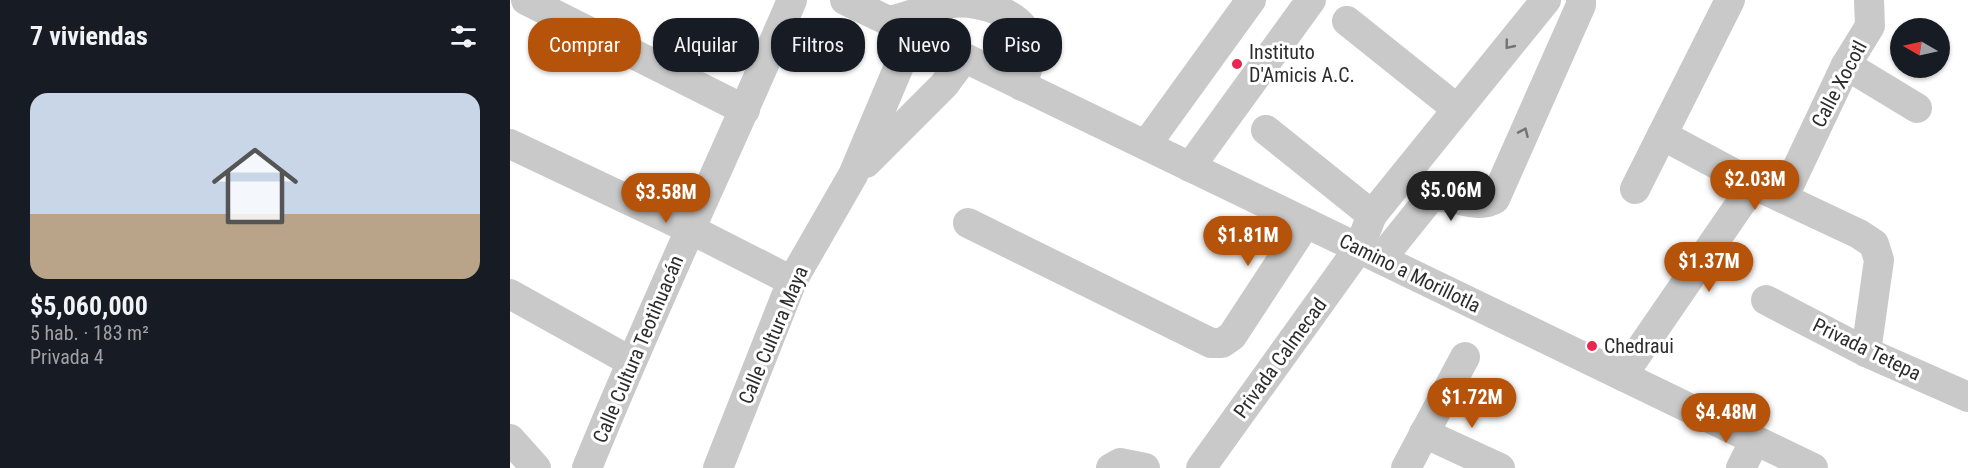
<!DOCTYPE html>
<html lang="es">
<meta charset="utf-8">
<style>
body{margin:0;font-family:"Roboto Condensed",sans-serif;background:#20242c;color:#f1f3f6;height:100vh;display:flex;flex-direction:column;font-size:22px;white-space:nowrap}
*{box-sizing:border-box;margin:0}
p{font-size:20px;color:#9ea1a6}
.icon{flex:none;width:33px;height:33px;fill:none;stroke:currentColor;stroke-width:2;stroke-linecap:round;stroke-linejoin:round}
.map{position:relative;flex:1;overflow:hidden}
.drawer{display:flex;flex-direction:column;background:#171b24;width:510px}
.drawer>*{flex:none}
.banner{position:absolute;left:18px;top:18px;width:570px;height:54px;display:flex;gap:12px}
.needle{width:39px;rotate:279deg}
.buttons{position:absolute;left:1380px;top:18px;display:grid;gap:12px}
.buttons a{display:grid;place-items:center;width:60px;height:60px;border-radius:50%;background:#171b24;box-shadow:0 2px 4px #0004;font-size:30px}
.price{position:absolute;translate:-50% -51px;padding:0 14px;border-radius:21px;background:#b45309;color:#fff;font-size:20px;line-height:39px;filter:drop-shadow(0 2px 3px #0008)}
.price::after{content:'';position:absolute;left:50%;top:36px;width:18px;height:14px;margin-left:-9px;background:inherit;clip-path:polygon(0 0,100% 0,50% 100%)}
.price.on{background:#222;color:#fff}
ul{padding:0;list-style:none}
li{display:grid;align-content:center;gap:12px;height:318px;padding:0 30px}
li+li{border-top:2px solid #363941}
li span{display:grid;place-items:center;height:186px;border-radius:18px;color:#555}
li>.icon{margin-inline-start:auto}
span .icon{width:108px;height:108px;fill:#fffc;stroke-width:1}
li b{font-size:26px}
h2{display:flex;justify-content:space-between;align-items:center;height:72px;padding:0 30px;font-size:26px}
.pill{padding:0 21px;border-radius:24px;background:#171b24;box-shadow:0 2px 4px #0004;font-size:21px;line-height:54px}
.pill.on{background:#b45309;color:#fff}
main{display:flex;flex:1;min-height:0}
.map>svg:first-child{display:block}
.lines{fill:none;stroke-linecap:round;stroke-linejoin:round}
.minor{stroke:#c9c9c9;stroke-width:30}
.oneway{stroke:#737373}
.poi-dot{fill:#ec2450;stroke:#fff;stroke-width:2}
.labels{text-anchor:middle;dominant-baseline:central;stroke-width:6;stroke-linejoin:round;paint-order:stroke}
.poi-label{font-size:20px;fill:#2c2c2c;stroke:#fff;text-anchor:start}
.street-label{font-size:20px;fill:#2c2c2c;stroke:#fff}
</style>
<main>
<section class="drawer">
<h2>7 viviendas<svg class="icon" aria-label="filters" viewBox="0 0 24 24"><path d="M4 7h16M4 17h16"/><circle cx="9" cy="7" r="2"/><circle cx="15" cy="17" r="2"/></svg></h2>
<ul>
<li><span style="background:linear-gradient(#c9d6e8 65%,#b9a48a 0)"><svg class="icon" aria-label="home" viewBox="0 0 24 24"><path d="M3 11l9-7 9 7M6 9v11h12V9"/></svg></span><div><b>$5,060,000</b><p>5 hab. · 183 m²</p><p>Privada 4</p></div></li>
</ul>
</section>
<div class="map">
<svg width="1458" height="468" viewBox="0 0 1458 468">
<rect width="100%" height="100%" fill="#fff"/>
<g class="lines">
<g class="minor">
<polyline points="16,0 235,110"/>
<polyline points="335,0 1303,468"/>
<path d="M380,21C400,16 421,7 442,3C471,0 522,15 521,50C521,61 515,75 512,86"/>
<polyline points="837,21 947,109"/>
<polyline points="1336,65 1407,108"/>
<polyline points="756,130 862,215"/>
<polyline points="1152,135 1249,187 1349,234 1364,244 1369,260 1356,352"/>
<polyline points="0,144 180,229 282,281"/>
<polyline points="636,145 741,0"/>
<polyline points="356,163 434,85 454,58"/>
<polyline points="680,167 801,0"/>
<polyline points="1125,189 1220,0"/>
<polyline points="1273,198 1336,65 1360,26 1359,0"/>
<polyline points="458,223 701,343 712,343 722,336 796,223"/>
<path d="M871,259L920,198C942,192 965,211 985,199L1071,5V0"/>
<polyline points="0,294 120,361"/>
<polyline points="1256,300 1356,352 1458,397"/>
<polyline points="1112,376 1244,184"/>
<polyline points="914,433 990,468"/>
<polyline points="0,439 26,468"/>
<path d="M77,468C141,310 215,157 282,0"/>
<polyline points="208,468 282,281 343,175 403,33"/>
<polyline points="601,468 610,463 635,468"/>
<polyline points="691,468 849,248 862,215 1036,0"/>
<polyline points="896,468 955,357"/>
<polyline points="1231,468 1245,440"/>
</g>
</g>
<defs><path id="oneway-chevron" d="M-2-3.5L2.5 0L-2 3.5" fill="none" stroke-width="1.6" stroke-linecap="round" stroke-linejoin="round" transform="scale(1.5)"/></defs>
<g class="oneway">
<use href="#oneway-chevron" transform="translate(999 45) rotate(129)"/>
<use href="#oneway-chevron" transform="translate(1014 132) rotate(-66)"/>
</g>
<g class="poi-dot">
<circle cx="727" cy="64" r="6"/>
<circle cx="1082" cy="346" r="6"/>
</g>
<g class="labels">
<g class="poi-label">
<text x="739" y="52">Instituto<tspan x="739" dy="23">D'Amicis A.C.</tspan></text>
<text x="1094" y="346">Chedraui</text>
</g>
<g class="street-label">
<text transform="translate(1329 84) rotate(-62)">Calle Xocotl</text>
<text transform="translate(900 273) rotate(26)">Camino a Morillotla</text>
<text transform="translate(263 335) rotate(-67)">Calle Cultura Maya</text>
<text transform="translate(128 349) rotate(-67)">Calle Cultura Teotihuacán</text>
<text transform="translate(1357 349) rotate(26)">Privada Tetepa</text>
<text transform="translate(770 358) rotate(-54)">Privada Calmecad</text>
</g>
</g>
</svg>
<div class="buttons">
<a><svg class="needle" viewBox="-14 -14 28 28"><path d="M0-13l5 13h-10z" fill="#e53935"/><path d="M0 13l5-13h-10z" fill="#9ea1a6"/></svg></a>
</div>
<b class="price" style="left:1245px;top:211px">$2.03M</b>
<b class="price on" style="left:941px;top:222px">$5.06M</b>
<b class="price" style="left:156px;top:224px">$3.58M</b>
<b class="price" style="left:738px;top:267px">$1.81M</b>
<b class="price" style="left:1199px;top:293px">$1.37M</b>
<b class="price" style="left:962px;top:429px">$1.72M</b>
<b class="price" style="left:1216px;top:444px">$4.48M</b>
<div class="banner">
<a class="pill on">Comprar</a>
<a class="pill">Alquilar</a>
<a class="pill">Filtros</a>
<a class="pill">Nuevo</a>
<a class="pill">Piso</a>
</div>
</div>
</main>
